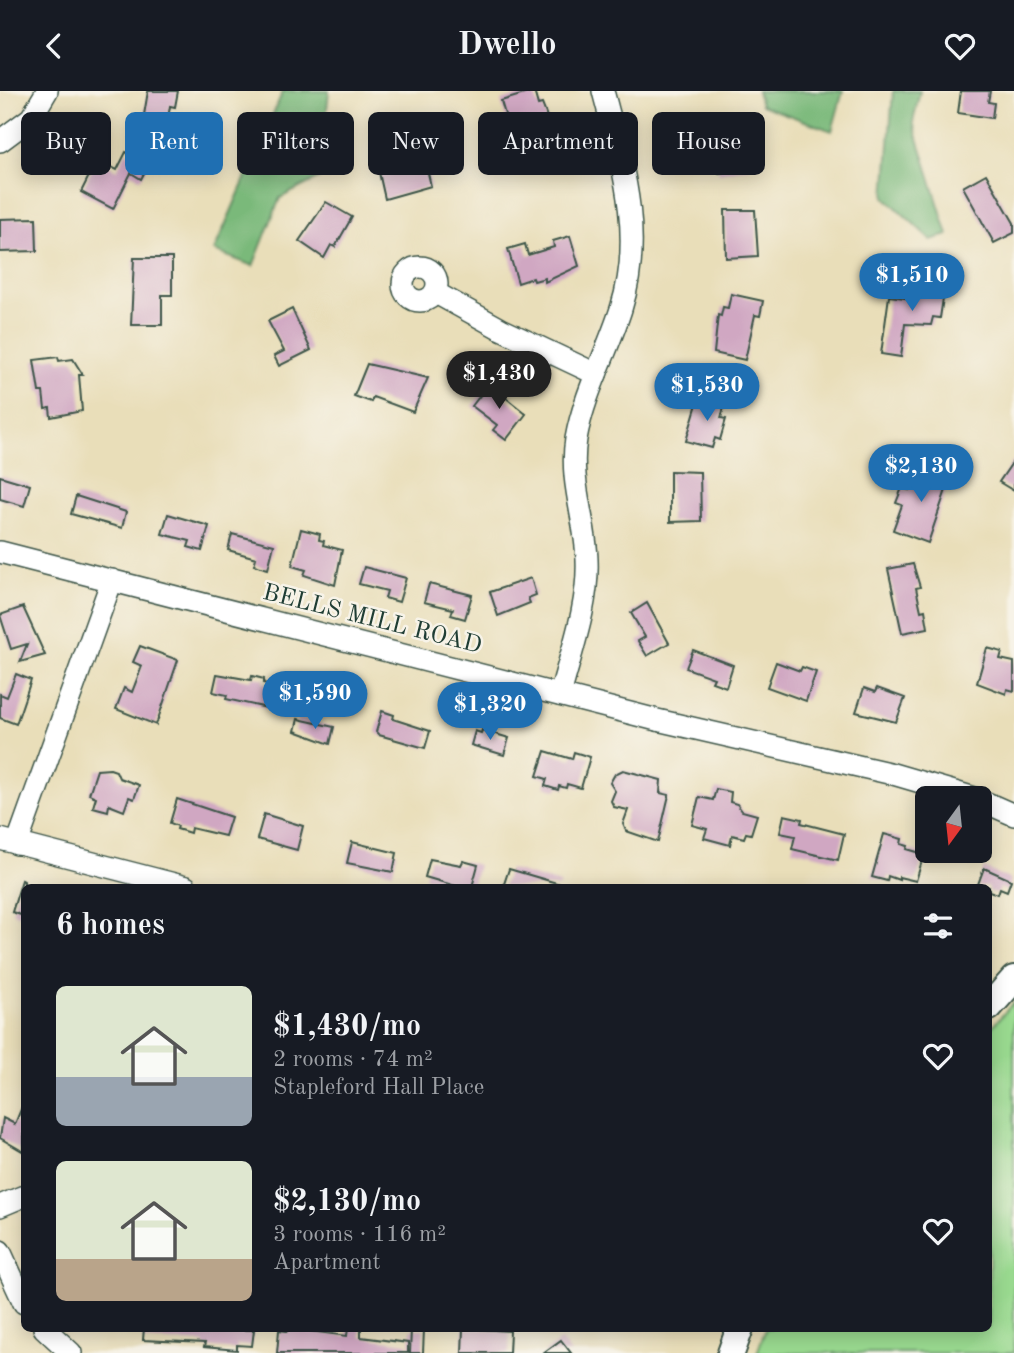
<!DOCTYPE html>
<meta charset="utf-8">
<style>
body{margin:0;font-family:"Old Standard TT",serif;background:#242831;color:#f1f3f6;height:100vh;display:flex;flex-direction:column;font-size:26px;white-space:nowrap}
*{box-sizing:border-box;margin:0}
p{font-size:23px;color:#9ea1a6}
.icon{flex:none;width:38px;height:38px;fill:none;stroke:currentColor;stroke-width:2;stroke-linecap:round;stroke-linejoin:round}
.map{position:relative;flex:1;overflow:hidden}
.details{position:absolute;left:21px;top:793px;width:971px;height:448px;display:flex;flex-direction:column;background:#171b24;border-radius:10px;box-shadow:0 4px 18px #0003}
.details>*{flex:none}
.banner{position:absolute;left:21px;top:21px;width:973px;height:63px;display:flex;gap:14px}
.needle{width:46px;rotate:195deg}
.tools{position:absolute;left:915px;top:695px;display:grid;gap:14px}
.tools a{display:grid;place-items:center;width:77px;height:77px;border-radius:10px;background:#171b24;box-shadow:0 4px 18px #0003;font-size:35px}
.price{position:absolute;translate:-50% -60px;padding:0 16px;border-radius:24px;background:#1f6fb2;color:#fff;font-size:23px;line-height:46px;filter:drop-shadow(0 2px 4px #0008)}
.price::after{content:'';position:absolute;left:50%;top:42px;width:21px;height:16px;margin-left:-10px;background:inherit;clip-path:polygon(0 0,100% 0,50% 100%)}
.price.active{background:#222;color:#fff}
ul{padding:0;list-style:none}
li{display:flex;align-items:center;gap:21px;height:175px;padding:0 35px}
li span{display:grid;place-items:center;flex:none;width:196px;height:140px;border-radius:10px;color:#555}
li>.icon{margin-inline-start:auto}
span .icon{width:84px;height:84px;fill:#fffc;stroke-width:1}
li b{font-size:30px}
h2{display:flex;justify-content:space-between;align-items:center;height:84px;padding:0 35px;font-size:30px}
.chip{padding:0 24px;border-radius:10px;background:#171b24;box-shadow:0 4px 18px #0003;font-size:24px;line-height:63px}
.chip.active{background:#1f6fb2;color:#fff}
header{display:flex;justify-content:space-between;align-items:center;height:91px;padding:0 35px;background:#171b24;font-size:32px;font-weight:700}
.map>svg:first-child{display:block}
.green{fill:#99d98f;stroke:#5c8b62;stroke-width:2}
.forest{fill:#7ab97a;stroke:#4c7b57;stroke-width:2}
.building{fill:#d0a7c2}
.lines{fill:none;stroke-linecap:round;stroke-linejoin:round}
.minor-casing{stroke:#3d5548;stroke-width:24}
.major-casing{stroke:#3d5548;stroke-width:30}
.minor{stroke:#fff;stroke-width:21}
.major{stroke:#fff;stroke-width:26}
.labels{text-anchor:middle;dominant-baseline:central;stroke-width:5;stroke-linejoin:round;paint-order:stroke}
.street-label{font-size:24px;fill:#1f3d34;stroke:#f7f3e8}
</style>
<header><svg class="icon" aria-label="back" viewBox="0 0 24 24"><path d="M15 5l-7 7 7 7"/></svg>Dwello<svg class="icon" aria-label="heart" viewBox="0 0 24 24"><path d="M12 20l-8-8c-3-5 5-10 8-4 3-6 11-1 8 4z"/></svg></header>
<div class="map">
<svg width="1014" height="1262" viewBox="0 0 1014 1262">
<rect width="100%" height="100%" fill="#f7f3e8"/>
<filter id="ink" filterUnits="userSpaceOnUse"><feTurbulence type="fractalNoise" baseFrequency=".0143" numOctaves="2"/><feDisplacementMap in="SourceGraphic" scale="14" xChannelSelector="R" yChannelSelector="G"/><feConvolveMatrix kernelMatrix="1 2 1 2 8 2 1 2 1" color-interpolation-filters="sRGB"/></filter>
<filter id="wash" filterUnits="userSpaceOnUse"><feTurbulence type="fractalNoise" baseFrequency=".00686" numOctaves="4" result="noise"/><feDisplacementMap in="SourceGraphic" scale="28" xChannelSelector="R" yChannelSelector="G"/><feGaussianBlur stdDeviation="1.57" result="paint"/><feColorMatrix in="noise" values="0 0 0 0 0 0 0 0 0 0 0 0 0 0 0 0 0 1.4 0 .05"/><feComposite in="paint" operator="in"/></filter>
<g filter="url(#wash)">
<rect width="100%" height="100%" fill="#e9deb9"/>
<polygon class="green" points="1014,911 1014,1262 757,1262 766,1237 989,1237 989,939"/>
<g class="forest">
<polygon points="283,0 329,0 319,87 280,107 253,175 214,160"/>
<polygon points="757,0 843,0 832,40 761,14"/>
<polygon points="893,0 920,0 913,31 948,144 931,149 885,106"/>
</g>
<g id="blocks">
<g class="building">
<polygon points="148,0 178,0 175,16 170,15 167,34 143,30"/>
<polygon points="534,0 538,14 542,13 546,23 554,58 524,67 516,42 511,44 501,10"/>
<polygon points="961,0 990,0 988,11 994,12 992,27 958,22"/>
<polygon points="737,30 742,60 748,60 750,76 719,82 717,68 712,68 707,35"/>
<polygon points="126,61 149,73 141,88 131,82 113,118 81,101 97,69 117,79"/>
<polygon points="424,65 431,95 385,108 378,77"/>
<polygon points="986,83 1014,132 1014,142 994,152 963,96"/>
<polygon points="326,111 352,126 335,156 331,154 324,167 299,150"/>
<polygon points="725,119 755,119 758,165 726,167"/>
<polygon points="36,127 37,160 0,161 0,128"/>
<polygon points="570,145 579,175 545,191 545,187 534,190 533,187 518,192 508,158 525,153 528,164 554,156 553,150"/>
<polygon points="134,167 172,167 172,204 162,204 162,234 131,234"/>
<polygon points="933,180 947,181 940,227 933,226 931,234 905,233 901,266 881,263 889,205 912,208 914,194 931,196"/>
<polygon points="731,203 763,210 760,225 755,224 745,269 714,262 718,224 721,225 723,216 728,217"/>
<polygon points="292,218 311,259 279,275 274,265 284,260 268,230"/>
<polygon points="58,266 59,270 73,268 83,284 79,284 82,320 51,326 50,317 45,318 43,301 39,301 34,269"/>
<polygon points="367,273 428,287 413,321 373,306 371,311 354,305"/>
<polygon points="489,293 526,323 506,349 493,339 497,334 472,315"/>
<polygon points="699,306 725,313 721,327 726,328 720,349 715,347 712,357 686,350"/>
<polygon points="1014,369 1014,400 999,391"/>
<polygon points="919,375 950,387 928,452 893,439 902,414 896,412 902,397 909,399"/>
<polygon points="670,380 700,381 701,430 670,431"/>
<polygon points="0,385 30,394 24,415 0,408"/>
<polygon points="76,405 126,421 122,437 71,423"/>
<polygon points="168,423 209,435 202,460 188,456 190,450 162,443"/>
<polygon points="301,438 320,443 319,449 324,450 323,454 342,459 335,494 304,484 306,479 292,475"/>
<polygon points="232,443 274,454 268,478 254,474 256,467 228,459"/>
<polygon points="913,473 920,496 916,497 921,520 925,519 928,537 902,542 888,478"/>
<polygon points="364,476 406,487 399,511 385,507 387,500 359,493"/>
<polygon points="531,487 536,504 528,507 530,512 498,525 490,501"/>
<polygon points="429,493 472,504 465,528 451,524 453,518 424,511"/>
<polygon points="647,512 669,552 647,565 638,550 645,546 631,522"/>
<polygon points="23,516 45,564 20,571 27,553 11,558 0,524"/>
<polygon points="140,555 178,569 156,634 116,618 124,597 132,601 142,575 133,571"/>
<polygon points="987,557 1002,561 1000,568 1014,571 1014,600 1007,598 1006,603 977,592"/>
<polygon points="693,559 733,574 726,596 712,591 714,587 686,577"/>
<polygon points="776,571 800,580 802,576 816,581 806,610 767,596"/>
<polygon points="16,583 31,589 16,633 0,627 0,603 7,606"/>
<polygon points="217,583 251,589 252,585 264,588 263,592 272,594 267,617 226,608 227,604 213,601"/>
<polygon points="864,597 875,601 877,597 905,607 896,631 856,621"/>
<polygon points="382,620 394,624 393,628 430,640 425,657 379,644 376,641"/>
<polygon points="298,628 334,636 330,653 295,640"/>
<polygon points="482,639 509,647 504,664 471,654 475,640 481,642"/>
<polygon points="545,660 572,668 574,661 590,666 581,697 567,693 566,697 559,695 558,699 545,695 547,688 537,685"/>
<polygon points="110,678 116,680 119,687 139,694 134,708 129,706 124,720 109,714 108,720 93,716 96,706 89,703 97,679"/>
<polygon points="623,679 661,689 660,702 669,704 658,751 626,740 623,733 628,719 614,716 611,710 615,700 610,692 615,683"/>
<polygon points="716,698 731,701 730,711 737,713 742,720 757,724 751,743 746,742 744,747 732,744 730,754 704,747 707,738 692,734 699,706 713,709"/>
<polygon points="177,708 231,726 225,745 191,737 190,742 177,738 178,735 170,732"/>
<polygon points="264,723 303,735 297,759 257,748"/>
<polygon points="784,724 802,728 801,732 844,743 838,769 792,758 795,745 780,742"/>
<polygon points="884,743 902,748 901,753 908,755 907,758 924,763 916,790 899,786 899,789 888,785 887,790 872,786"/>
<polygon points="352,751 397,762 393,781 347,772"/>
<polygon points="430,768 461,774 463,770 478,774 472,796 459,796 425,786"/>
<polygon points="984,777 1011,789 1007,800 1000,797 998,803 989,800 989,796 977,796"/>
<polygon points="509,778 560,793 559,796 503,796"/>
<polygon points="22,789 24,790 24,825 12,821"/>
<polygon points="24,1011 24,1061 0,1047 3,1027 15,1033"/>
<polygon points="144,1237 254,1239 252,1255 237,1254 237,1259 204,1256 205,1252 143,1249"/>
<polygon points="287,1237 347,1245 348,1237 361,1237 361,1246 408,1252 408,1262 277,1262 279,1239 287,1240"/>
<polygon points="463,1237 510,1240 509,1262 462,1262"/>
<polygon points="411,1238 424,1238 423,1262 410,1262"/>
<polygon points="561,1249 571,1262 543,1262"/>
</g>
</g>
</g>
<g filter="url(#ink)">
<use href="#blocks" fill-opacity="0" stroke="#3d5548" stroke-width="2"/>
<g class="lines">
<defs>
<g id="minor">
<polyline points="0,50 31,27 47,0"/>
<circle cx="420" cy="193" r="17"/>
<polyline points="436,202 501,238 596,283"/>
<polyline points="0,461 657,629 893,683 975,707"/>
<path d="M560,604C571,561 589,514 587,469C586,429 569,390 576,348C584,303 607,262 621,218C645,143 622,73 603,0"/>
<polyline points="980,709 1014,724"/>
<polyline points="0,748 186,796"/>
<polyline points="17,753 112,489"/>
<polyline points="0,1115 24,1105"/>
<polyline points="0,1160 24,1212"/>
<polyline points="44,1237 71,1262"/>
</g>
<g id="major">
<polyline points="989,916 1014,888"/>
<polyline points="731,1262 740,1237"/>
</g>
</defs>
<use href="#minor" class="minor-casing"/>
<use href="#major" class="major-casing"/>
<use href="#minor" class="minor"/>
<use href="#major" class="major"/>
</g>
</g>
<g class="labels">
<g class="street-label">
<text transform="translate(372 529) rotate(14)">BELLS MILL ROAD</text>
</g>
</g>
</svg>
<div class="tools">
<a><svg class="needle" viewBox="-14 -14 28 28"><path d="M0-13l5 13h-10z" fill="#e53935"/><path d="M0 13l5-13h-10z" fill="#9ea1a6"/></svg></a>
</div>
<b class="price" style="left:912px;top:222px">$1,510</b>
<b class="price active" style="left:499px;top:320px">$1,430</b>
<b class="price" style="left:707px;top:332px">$1,530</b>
<b class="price" style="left:921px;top:413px">$2,130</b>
<b class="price" style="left:315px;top:640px">$1,590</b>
<b class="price" style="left:490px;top:651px">$1,320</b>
<div class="banner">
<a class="chip">Buy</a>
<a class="chip active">Rent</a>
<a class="chip">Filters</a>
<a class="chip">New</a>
<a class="chip">Apartment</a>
<a class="chip">House</a>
</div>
<section class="details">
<h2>6 homes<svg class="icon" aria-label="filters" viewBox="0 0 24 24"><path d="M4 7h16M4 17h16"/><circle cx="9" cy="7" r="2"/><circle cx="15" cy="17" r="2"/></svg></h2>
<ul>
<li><span style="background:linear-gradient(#dfe7d0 65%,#9aa5b1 0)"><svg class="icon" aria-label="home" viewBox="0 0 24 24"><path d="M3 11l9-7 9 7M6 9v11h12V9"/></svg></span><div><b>$1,430/mo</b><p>2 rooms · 74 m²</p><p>Stapleford Hall Place</p></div><svg class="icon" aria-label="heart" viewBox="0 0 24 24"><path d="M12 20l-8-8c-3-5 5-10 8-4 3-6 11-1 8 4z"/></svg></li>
<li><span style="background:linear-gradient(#dfe7d0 70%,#b9a48a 0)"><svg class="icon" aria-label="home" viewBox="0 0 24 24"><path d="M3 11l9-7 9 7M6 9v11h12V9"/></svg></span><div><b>$2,130/mo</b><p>3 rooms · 116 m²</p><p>Apartment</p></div><svg class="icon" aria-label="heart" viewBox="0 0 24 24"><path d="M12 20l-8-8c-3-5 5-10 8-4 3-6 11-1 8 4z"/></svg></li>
</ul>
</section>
</div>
